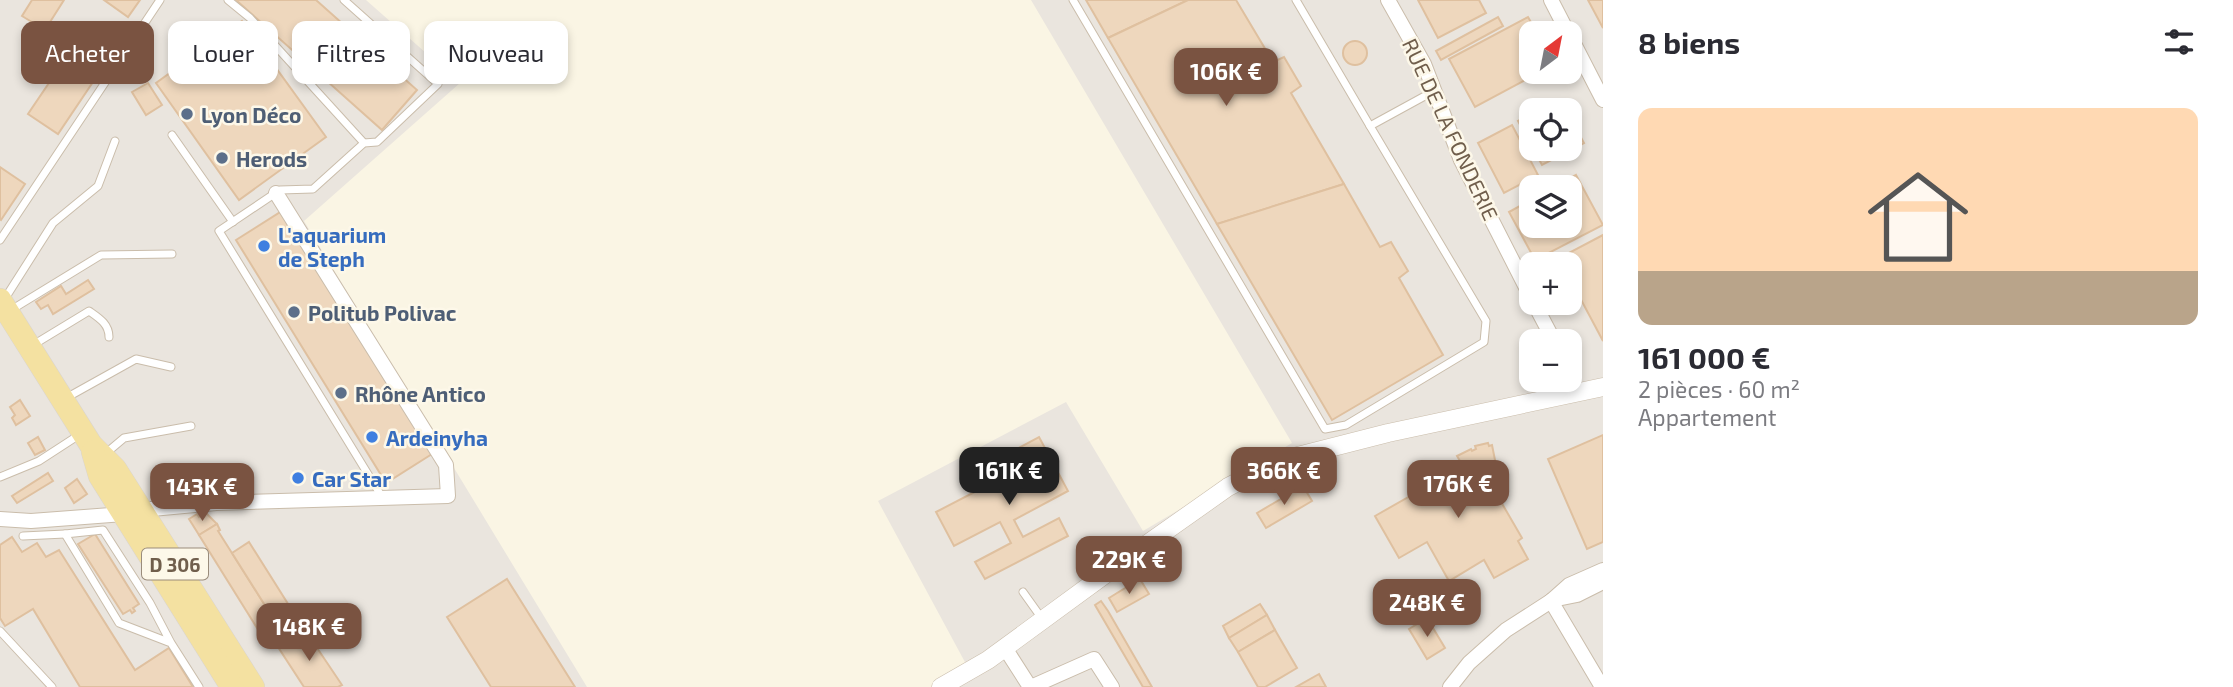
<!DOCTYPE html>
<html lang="fr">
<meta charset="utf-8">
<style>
body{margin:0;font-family:"Exo 2",sans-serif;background:#f2f2f3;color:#2b2b33;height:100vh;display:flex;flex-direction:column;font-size:26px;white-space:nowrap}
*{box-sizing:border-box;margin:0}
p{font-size:23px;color:#7c7c81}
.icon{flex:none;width:38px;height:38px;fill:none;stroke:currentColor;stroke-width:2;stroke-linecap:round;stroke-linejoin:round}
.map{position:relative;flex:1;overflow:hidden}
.details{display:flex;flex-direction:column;background:#fff;width:630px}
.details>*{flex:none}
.hud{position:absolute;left:21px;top:21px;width:665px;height:63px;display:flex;gap:14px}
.needle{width:46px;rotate:32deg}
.buttons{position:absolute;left:1519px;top:21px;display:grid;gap:14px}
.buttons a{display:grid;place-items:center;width:63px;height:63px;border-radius:14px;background:#fff;box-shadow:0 4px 10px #0003;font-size:35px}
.price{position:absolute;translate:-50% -60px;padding:0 16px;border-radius:14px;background:#7a5341;color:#fff;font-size:23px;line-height:46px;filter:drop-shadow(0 2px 4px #0008)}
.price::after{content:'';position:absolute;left:50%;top:42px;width:21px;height:16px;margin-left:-10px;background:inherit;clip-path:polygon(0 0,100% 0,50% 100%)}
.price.current{background:#222;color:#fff}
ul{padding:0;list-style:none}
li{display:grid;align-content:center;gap:14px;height:371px;padding:0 35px}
li span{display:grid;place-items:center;height:217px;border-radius:14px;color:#555}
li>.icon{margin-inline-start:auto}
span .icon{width:126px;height:126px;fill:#fffc;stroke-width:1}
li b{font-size:30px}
h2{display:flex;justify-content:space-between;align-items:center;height:84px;padding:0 35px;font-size:30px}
.chip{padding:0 24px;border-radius:14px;background:#fff;box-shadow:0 4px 10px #0003;font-size:24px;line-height:63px}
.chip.current{background:#7a5341;color:#fff}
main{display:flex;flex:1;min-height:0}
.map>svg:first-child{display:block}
.industrial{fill:#eae5de;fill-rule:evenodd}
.building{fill:#eed7bd;stroke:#dfc09f;stroke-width:2}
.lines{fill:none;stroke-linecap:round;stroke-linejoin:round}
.service-casing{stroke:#cabdab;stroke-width:9}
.minor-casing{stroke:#cabdab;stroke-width:16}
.tertiary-casing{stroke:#cabdab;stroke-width:19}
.primary-casing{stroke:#dad5d0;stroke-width:24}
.service{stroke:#fff;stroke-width:7}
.minor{stroke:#fff;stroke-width:14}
.tertiary{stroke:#fff;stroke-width:18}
.primary{stroke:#f4e1a1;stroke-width:23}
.service-dot{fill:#5c6f8a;stroke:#fdf8e9;stroke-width:2.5}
.shop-dot{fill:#3f7fe0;stroke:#fdf8e9;stroke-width:2.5}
.labels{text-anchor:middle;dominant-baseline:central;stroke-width:5;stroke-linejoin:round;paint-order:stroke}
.shield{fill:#fdf8e9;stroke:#9a8c7b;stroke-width:2}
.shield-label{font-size:19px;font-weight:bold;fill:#705e4c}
.service-label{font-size:21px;font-weight:bold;fill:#4e5e75;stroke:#fdf8e9;text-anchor:start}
.street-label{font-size:21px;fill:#705e4c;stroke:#fdf8e9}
.shop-label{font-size:21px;font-weight:bold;fill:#366cbe;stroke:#fdf8e9;text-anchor:start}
</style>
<main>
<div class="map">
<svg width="1603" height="687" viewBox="0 0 1603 687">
<rect width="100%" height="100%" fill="#faf5e4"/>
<g class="industrial">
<polygon points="0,0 366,0 460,83 304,221 587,687 0,687"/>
<path d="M1031,0H1603V687H949L966,664L878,501L1066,402L1143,531L1292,443ZM1531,33H1570V72H1531ZM1531,110H1570V149H1531ZM1531,187H1570V226H1531ZM1531,264H1570V303H1531ZM1531,341H1570V380H1531Z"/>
</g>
<g class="building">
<polygon points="32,0 64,0 45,30 22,16"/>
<polygon points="104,0 140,0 128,17"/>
<polygon points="236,0 316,0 417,90 382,130"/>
<polygon points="1086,0 1188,0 1108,38"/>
<polygon points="1188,0 1236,0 1273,62 1284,57 1301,86 1291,93 1344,184 1217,224 1108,38"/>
<polygon points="1418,0 1479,0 1486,13 1438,38"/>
<polygon points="1588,0 1603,0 1603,28"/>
<polygon points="1498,17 1503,26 1441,60 1436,51"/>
<polygon points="1528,17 1537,33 1531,33 1531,72 1540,72 1475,107 1449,59"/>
<polygon points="242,21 326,137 239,200 156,83"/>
<circle cx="1355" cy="53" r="12"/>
<polygon points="72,49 101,70 58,134 28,114"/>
<polygon points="45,53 52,58 37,80 30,75"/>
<polygon points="148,83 162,105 146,115 132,92"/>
<polygon points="1531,114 1531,136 1527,138 1518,121"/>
<polygon points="1512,125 1538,175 1504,193 1478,143"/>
<polygon points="1578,132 1584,143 1542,165 1536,154 1546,149 1570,149 1570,137"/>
<polygon points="0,167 25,184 1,220 0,219"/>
<polygon points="1576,175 1603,225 1535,260 1509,212 1531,200 1531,226 1570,226 1570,187 1555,187"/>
<polygon points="1344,184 1380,247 1391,242 1408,271 1399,278 1443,355 1332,420 1217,224"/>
<polygon points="282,211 432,454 386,483 236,240"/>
<polygon points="1603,235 1603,341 1570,279 1570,264 1548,264"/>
<polygon points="88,280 94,289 53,314 48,305 41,309 36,302 61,286 66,294"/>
<polygon points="20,400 30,416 16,425 12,418 15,415 10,407"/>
<polygon points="1603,435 1603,542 1587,549 1548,459"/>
<polygon points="38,437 45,450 35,455 28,443"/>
<polygon points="1039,437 1068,491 1014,520 1023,537 1059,518 1068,536 985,579 975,562 1011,543 1000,522 954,546 936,512 994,482 985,466"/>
<polygon points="1488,443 1489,446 1492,445 1497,470 1486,476 1522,538 1518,541 1528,559 1494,578 1484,560 1449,581 1427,542 1399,558 1375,516 1463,466 1457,456 1471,449 1472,451 1476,449 1475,446"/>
<polygon points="48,473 53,481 17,503 12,496"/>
<polygon points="77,479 87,494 74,503 65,488"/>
<polygon points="1303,486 1312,501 1266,528 1257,513"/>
<polygon points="206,513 217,524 199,535 189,519 197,514 199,517"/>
<polygon points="217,524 220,530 218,531 278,626 262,636 199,535"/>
<polygon points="95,534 139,604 133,608 135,611 132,613 130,610 123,614 78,544"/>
<polygon points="12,537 22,552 37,543 46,557 59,550 135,670 169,648 193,687 80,687 33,609 5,626 0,618 0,545"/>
<polygon points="249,542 295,615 278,626 232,553"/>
<polygon points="507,579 575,687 491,687 447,617"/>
<polygon points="1140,579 1149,594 1117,612 1109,598"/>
<polygon points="1101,601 1108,611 1152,687 1143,687 1095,605"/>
<polygon points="1260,604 1267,615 1229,638 1223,626"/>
<polygon points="1267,615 1275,630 1238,652 1229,638"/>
<polygon points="1427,618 1445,648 1427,659 1409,629"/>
<polygon points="305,630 342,685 338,687 304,687 278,647"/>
<polygon points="1275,630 1297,668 1265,687 1258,687 1238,652"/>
<polygon points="1319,674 1326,687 1296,687"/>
</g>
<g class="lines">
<defs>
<g id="service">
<polyline points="228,0 250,18 364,143"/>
<polyline points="344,0 438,84 377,142 364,143 313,189 280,190 219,231 382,497"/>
<polyline points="1073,0 1325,429 1346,425 1484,342 1486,321 1370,126 1434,91"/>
<polyline points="1296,0 1370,126"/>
<polyline points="172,135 233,222"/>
<polyline points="0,240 160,0"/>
<polyline points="4,300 53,223 98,186 115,141"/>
<polyline points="11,310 101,255 172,254"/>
<path d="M33,345L89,311C99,318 109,324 109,337"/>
<polyline points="66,398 136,359 171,367"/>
<polyline points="105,454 124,438 191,426"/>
<polyline points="0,477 39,461 79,435"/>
<polyline points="23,536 65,534"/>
<polyline points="1023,592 1043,620"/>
<polyline points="0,631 52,687"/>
<polyline points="171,643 119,623 65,534 103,530 150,603 171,643 199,687"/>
</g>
<g id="minor">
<polyline points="1388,0 1424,64 1461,160 1531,297"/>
<polyline points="1551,0 1568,33"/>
<polyline points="1570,36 1603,100"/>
<polyline points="1534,303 1554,341"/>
<polyline points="141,510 216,503 448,496 446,465 276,193"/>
<polyline points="0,519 31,521 124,514"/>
<polyline points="1552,600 1577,595 1603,582"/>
<polyline points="1551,601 1602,687"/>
<polyline points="1005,648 1030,687"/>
<polyline points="1031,687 1094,659 1112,687"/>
<polyline points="1450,687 1469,663 1506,630 1551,601 1569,585 1603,570"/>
</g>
<polyline id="tertiary" points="941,687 988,660 1126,559 1228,487 1251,475 1290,458 1388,433 1603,387"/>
<g id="primary">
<polyline points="0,300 91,445 115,469 141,510 253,687"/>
<polyline points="93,452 100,476 232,687"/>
</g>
</defs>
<use href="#service" class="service-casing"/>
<use href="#minor" class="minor-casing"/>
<use href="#tertiary" class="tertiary-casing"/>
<use href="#primary" class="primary-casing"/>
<use href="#service" class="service"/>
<use href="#minor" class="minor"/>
<use href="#tertiary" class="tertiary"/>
<use href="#primary" class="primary"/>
</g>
<g class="service-dot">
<circle cx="187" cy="114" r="7"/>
<circle cx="222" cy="158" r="7"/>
<circle cx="294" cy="312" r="7"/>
<circle cx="341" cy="393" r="7"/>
</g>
<g class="shop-dot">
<circle cx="264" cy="246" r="7"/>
<circle cx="372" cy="437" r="7"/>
<circle cx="298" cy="478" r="7"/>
</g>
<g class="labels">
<rect class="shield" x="142" y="548.5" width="66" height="31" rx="5"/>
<g class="shield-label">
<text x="175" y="564">D 306</text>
</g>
<g class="service-label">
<text x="201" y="114">Lyon Déco</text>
<text x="236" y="158">Herods</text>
<text x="308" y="312">Politub Polivac</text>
<text x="355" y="393">Rhône Antico</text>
</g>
<g class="street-label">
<text transform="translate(1451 129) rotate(65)">RUE DE LA FONDERIE</text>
</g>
<g class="shop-label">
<text x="278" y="234">L'aquarium<tspan x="278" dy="24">de Steph</tspan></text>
<text x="386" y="437">Ardeinyha</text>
<text x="312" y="478">Car Star</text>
</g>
</g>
</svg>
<div class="buttons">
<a><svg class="needle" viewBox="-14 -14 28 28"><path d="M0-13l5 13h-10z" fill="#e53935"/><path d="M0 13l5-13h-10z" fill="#7c7c81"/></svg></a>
<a><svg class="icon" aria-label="locate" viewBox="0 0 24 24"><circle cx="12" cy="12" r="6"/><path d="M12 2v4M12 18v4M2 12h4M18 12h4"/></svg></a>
<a><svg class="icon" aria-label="layers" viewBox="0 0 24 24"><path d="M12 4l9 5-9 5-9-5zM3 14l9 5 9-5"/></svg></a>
<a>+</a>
<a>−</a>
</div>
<b class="price" style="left:1226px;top:108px">106K €</b>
<b class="price current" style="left:1009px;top:507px">161K €</b>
<b class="price" style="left:1284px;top:507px">366K €</b>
<b class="price" style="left:1458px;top:520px">176K €</b>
<b class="price" style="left:202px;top:523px">143K €</b>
<b class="price" style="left:1129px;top:596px">229K €</b>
<b class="price" style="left:1427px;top:639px">248K €</b>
<b class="price" style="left:309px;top:663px">148K €</b>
<div class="hud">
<a class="chip current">Acheter</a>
<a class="chip">Louer</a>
<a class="chip">Filtres</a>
<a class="chip">Nouveau</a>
</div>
</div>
<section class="details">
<h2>8 biens<svg class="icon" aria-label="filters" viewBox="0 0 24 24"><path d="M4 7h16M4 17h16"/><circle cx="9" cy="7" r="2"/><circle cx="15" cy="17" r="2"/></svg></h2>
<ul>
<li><span style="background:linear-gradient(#ffd9b3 75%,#b9a48a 0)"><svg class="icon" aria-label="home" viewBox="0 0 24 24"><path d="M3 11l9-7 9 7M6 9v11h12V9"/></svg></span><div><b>161 000 €</b><p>2 pièces · 60 m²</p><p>Appartement</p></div></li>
</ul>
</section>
</main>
